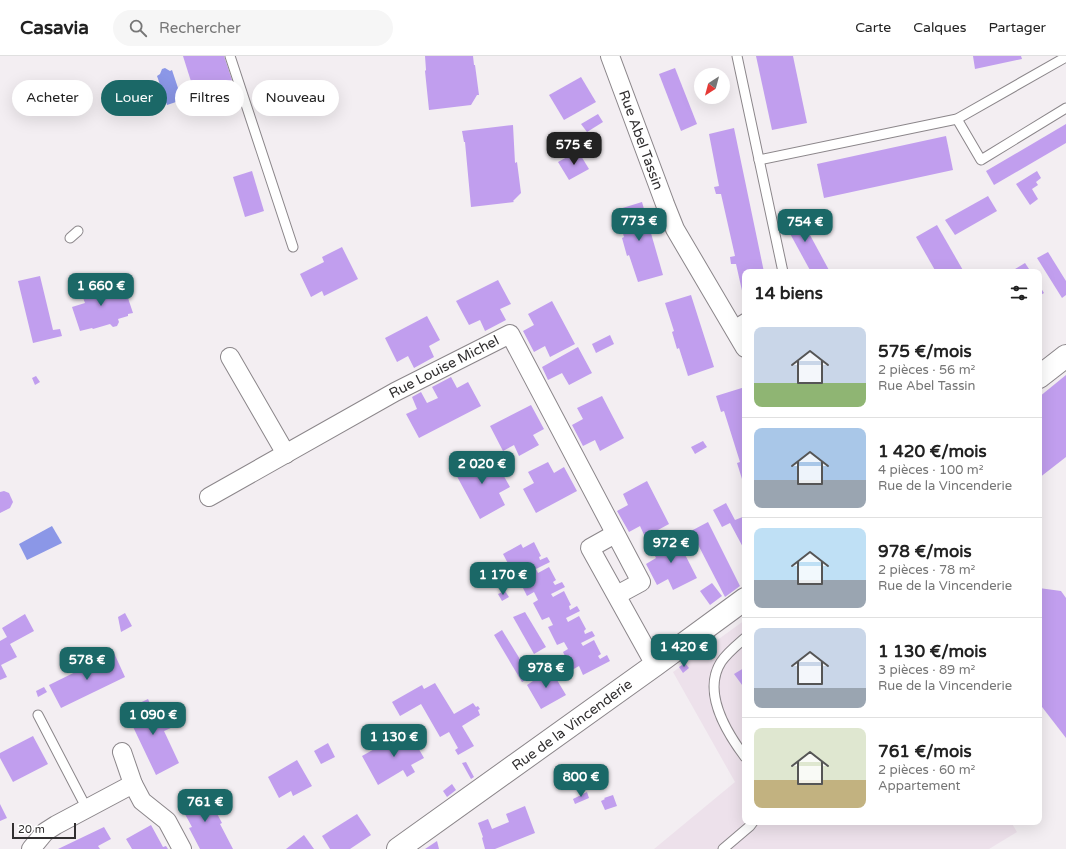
<!DOCTYPE html>
<html lang="fr">
<meta charset="utf-8">
<style>
body{margin:0;font-family:"Varela Round",sans-serif;background:#f6f6f6;color:#222;height:100vh;display:flex;flex-direction:column;font-size:15px;white-space:nowrap}
*{box-sizing:border-box;margin:0}
p{font-size:13px;color:#767676}
.icon{flex:none;width:22px;height:22px;fill:none;stroke:currentColor;stroke-width:2;stroke-linecap:round;stroke-linejoin:round}
.map{position:relative;flex:1;overflow:hidden}
.details{position:absolute;left:742px;top:213px;width:300px;height:556px;display:flex;flex-direction:column;background:#fff;border-radius:8px;box-shadow:0 4px 16px #0002}
.details>*{flex:none}
.top-card{position:absolute;left:12px;top:24px;width:380px;height:36px;display:flex;gap:8px}
.needle{width:26px;rotate:216deg}
.controls{position:absolute;left:694px;top:12px;display:grid;gap:8px}
.controls a{display:grid;place-items:center;width:36px;height:36px;border-radius:50%;background:#fff;box-shadow:0 4px 16px #0002;font-size:20px}
.scale{position:absolute;left:12px;bottom:10px;width:64px;box-sizing:border-box;padding-left:4px;border:2px solid #312f30;border-top:0;font-size:11px;line-height:14px;white-space:nowrap;color:#312f30;-webkit-text-stroke:3px #fff;paint-order:stroke}
.price{position:absolute;translate:-50% -34px;padding:0 9px;border-radius:8px;background:#1b6867;color:#fff;font-size:13px;line-height:26px;filter:drop-shadow(0 1px 2px #0008)}
.price::after{content:'';position:absolute;left:50%;top:24px;width:12px;height:9px;margin-left:-6px;background:inherit;clip-path:polygon(0 0,100% 0,50% 100%)}
.price.selected{background:#222;color:#fff}
ul{padding:0;list-style:none}
li{display:flex;align-items:center;gap:12px;height:100px;padding:0 12px}
li+li{border-top:1px solid #e0e0e0}
li span{display:grid;place-items:center;flex:none;width:112px;height:80px;border-radius:8px;color:#555}
li>.icon{margin-inline-start:auto}
span .icon{width:48px;height:48px;fill:#fffc;stroke-width:1}
li b{font-size:17px}
h2{display:flex;justify-content:space-between;align-items:center;height:48px;padding:0 12px;font-size:17px}
.pill{padding:0 14px;border-radius:18px;background:#fff;box-shadow:0 4px 16px #0002;font-size:14px;line-height:36px}
.pill.selected{background:#1b6867;color:#fff}
header{display:flex;align-items:center;gap:24px;box-sizing:border-box;height:56px;padding:0 20px;background:#fff;border-bottom:1px solid #e0e0e0}
header strong{font-size:19px}
nav{display:flex;gap:22px;margin-inline-start:auto;font-size:14px}
.search{width:280px;height:36px;background:#f6f6f6;display:flex;align-items:center;gap:10px;box-sizing:border-box;padding:0 14px;border-radius:22px;color:#767676;font-size:15px}
.map>svg:first-child{display:block}
.built{fill:#ede1eb}
.water{fill:#8b97e7}
.building{fill:#c19eee}
.lines{fill:none;stroke-linecap:round;stroke-linejoin:round}
.lane-casing{stroke:#8b868a;stroke-width:11}
.street-casing{stroke:#8b868a;stroke-width:20}
.secondary-casing{stroke:#8b868a;stroke-width:24}
.lane{stroke:#fff;stroke-width:9}
.street{stroke:#fff;stroke-width:18}
.secondary{stroke:#fff;stroke-width:22}
.labels{text-anchor:middle;dominant-baseline:central;stroke-width:4;stroke-linejoin:round;paint-order:stroke}
.street-label{font-size:14px;fill:#312f30;stroke:#fff}
</style>
<header>
<strong>Casavia</strong>
<div class="search"><svg class="icon" aria-label="search" viewBox="0 0 24 24"><circle cx="10" cy="10" r="6"/><path d="M15 15l6 6"/></svg>Rechercher</div>
<nav><a>Carte</a><a>Calques</a><a>Partager</a></nav>
</header>
<div class="map">
<svg width="1066" height="793" viewBox="0 0 1066 793">
<rect width="100%" height="100%" fill="#f3eef2"/>
<polygon class="built" points="745,564 745,766 1011,766 1017,776 989,793 654,793 735,726 673,616"/>
<g class="water">
<polygon points="165,12 170,15 172,14 182,44 167,49 157,20 160,18 162,13"/>
<polygon points="52,470 62,487 27,504 19,488"/>
</g>
<g class="building">
<polygon points="183,0 224,0 232,24 194,35"/>
<polygon points="425,0 473,0 474,9 475,9 479,39 477,39 471,49 429,54 425,15 426,14"/>
<polygon points="756,0 793,0 807,67 772,74"/>
<polygon points="973,0 1021,0 1022,3 975,13"/>
<polygon points="675,12 697,68 681,75 659,18"/>
<polygon points="581,21 596,46 564,64 549,39"/>
<polygon points="598,58 603,66 587,76 581,68"/>
<polygon points="1066,68 1066,87 994,129 986,115"/>
<polygon points="513,69 515,107 517,106 521,137 513,145 514,146 471,151 465,86 464,86 462,75"/>
<polygon points="734,72 764,216 745,216 745,238 743,239 736,208 731,208 730,201 735,200 721,138 716,138 714,131 719,130 709,78"/>
<polygon points="946,80 953,114 824,142 817,108"/>
<polygon points="578,95 589,113 569,124 558,106"/>
<polygon points="252,115 264,155 245,161 233,121"/>
<polygon points="1037,115 1041,122 1036,126 1038,129 1032,133 1038,143 1030,149 1016,128"/>
<polygon points="988,140 997,155 955,179 945,164"/>
<polygon points="642,146 663,219 638,226 629,199 627,200 622,182 624,181 616,154"/>
<polygon points="797,155 830,216 811,216 782,163"/>
<polygon points="937,169 964,216 936,216 916,181"/>
<polygon points="342,191 358,223 324,240 322,235 311,241 300,218 324,206 322,201"/>
<polygon points="1048,196 1066,225 1066,239 1062,242 1037,202"/>
<polygon points="1025,207 1031,216 1010,216"/>
<polygon points="40,220 53,274 60,273 62,280 33,287 18,225"/>
<polygon points="498,224 511,248 500,253 506,264 485,275 480,264 469,269 456,245"/>
<polygon points="106,226 110,237 120,234 121,238 126,236 133,257 128,258 128,260 118,263 119,266 117,270 113,271 110,268 93,273 92,272 80,275 72,251 85,247 80,234 84,233 86,229 92,227 96,229"/>
<polygon points="1039,229 1044,237 1039,240"/>
<polygon points="691,239 714,311 688,320 679,292 677,293 672,276 674,275 665,247"/>
<polygon points="552,245 575,288 550,301 545,290 534,296 523,275 534,269 528,258"/>
<polygon points="427,260 440,284 429,290 434,301 414,312 408,300 397,306 385,282"/>
<polygon points="610,279 614,288 596,297 592,288"/>
<polygon points="578,291 592,317 569,329 562,317 548,324 542,311"/>
<polygon points="1066,319 1066,401 1039,422 1039,341"/>
<polygon points="36,320 40,326 35,329 32,322"/>
<polygon points="451,321 457,332 468,326 481,350 419,382 406,358 417,353 412,341 421,336 427,347 438,342 432,331"/>
<polygon points="745,331 745,422 742,423 737,407 740,406 724,355 721,356 716,340"/>
<polygon points="602,340 624,382 600,395 595,384 583,390 572,369 583,363 577,352"/>
<polygon points="531,349 544,373 533,379 539,389 519,400 514,389 503,395 490,370"/>
<polygon points="703,385 707,391 695,398 691,391"/>
<polygon points="479,399 485,412 496,406 510,431 499,437 505,449 480,463 453,413"/>
<polygon points="548,406 554,417 564,411 577,435 536,457 523,433 534,427 528,416"/>
<polygon points="647,425 669,468 645,481 640,470 629,476 617,455 628,449 623,438"/>
<polygon points="4,435 9,437 13,446 10,452 0,457 0,436"/>
<polygon points="726,447 735,464 745,460 745,495 730,467 722,471 713,454"/>
<polygon points="708,466 740,530 725,541 691,475"/>
<polygon points="675,479 697,522 673,534 668,523 657,529 646,508 656,502 651,492"/>
<polygon points="534,486 541,500 539,501 540,504 547,501 550,506 536,513 538,517 549,511 556,524 553,526 555,529 562,526 565,531 551,538 553,541 564,535 571,549 569,550 570,554 577,550 580,555 566,562 568,566 579,560 586,573 584,575 585,578 592,575 595,580 581,587 583,590 594,584 601,598 598,600 600,603 607,599 610,605 583,619 579,610 572,614 563,596 568,593 564,586 557,589 548,571 553,569 549,561 542,564 533,547 538,544 534,536 527,540 518,522 523,520 519,512 512,515 503,498 521,488 523,492"/>
<polygon points="712,527 722,540 710,549 700,535"/>
<polygon points="1039,532 1061,535 1066,542 1066,682 1039,647"/>
<polygon points="505,535 509,541 502,545 498,538"/>
<polygon points="525,556 546,591 534,598 513,561"/>
<polygon points="125,557 132,570 121,576 118,561"/>
<polygon points="25,558 34,575 10,588 17,601 1,609 7,621 0,624 0,585 7,581 2,572"/>
<polygon points="502,574 531,621 522,626 494,579"/>
<polygon points="114,597 125,621 61,652 49,629"/>
<polygon points="685,607 689,612 683,617 679,611"/>
<polygon points="546,612 551,614 566,639 541,653 527,629 539,621 537,618"/>
<polygon points="744,612 745,613 745,633 734,618"/>
<polygon points="435,627 454,658 473,647 476,651 478,650 480,653 478,654 480,659 462,670 474,690 458,699 455,694 458,692 449,676 440,681 421,648 400,660 392,646 422,629 424,633"/>
<polygon points="44,631 47,636 38,641 36,635"/>
<polygon points="148,643 157,663 167,658 173,671 164,675 179,707 156,719 125,654"/>
<polygon points="408,674 424,702 411,709 415,716 407,721 403,714 378,729 362,700"/>
<polygon points="33,680 48,708 13,726 0,702 0,697"/>
<polygon points="328,687 335,701 321,708 314,695"/>
<polygon points="297,704 312,730 293,740 291,735 279,742 268,721"/>
<polygon points="466,706 474,721 471,723 462,707"/>
<polygon points="452,728 456,734 447,741 443,735"/>
<polygon points="205,735 222,767 220,768 233,793 200,793 189,772 192,771 180,749"/>
<polygon points="587,736 589,742 575,748 573,743"/>
<polygon points="613,739 617,750 605,754 601,745 605,743 604,742"/>
<polygon points="0,748 7,762 0,765"/>
<polygon points="525,750 535,777 495,793 485,793 482,782 483,781 478,767 488,763 492,773 509,766 506,758"/>
<polygon points="357,758 371,779 350,793 330,793 322,780"/>
<polygon points="151,769 163,791 166,790 168,793 132,793 126,783"/>
<polygon points="104,771 111,783 98,790 100,793 58,793"/>
<polygon points="304,779 314,793 286,793"/>
<polygon points="437,785 439,793 425,793"/>
</g>
<g class="lines">
<defs>
<g id="lane">
<polyline points="230,0 293,191"/>
<polyline points="737,0 783,216"/>
<polyline points="957,63 981,104 1066,52"/>
<polyline points="759,104 957,63 1066,1"/>
<polyline points="70,182 78,175"/>
<polyline points="732,270 745,262"/>
<path d="M745,582C737,589 727,597 721,606C702,636 727,677 745,701"/>
<polyline points="38,659 87,753"/>
<polyline points="723,793 750,770 753,766"/>
</g>
<g id="street">
<polyline points="610,0 665,148 675,173 745,292"/>
<polyline points="230,301 286,398"/>
<polyline points="209,441 395,336 510,278 641,526 617,539"/>
<polyline points="615,478 590,492 655,609"/>
<polyline points="122,696 133,728 142,745 167,765 182,793"/>
<polyline points="31,793 45,776 56,769 133,728"/>
</g>
<g id="secondary">
<polyline points="1039,321 1066,300"/>
<polyline points="398,793 655,609 745,543"/>
</g>
</defs>
<use href="#lane" class="lane-casing"/>
<use href="#street" class="street-casing"/>
<use href="#secondary" class="secondary-casing"/>
<use href="#lane" class="lane"/>
<use href="#street" class="street"/>
<use href="#secondary" class="secondary"/>
</g>
<g class="labels">
<g class="street-label">
<text transform="translate(641 84) rotate(70)">Rue Abel Tassin</text>
<text transform="translate(444 311) rotate(-27)">Rue Louise Michel</text>
<text transform="translate(572 669) rotate(-36)">Rue de la Vincenderie</text>
</g>
</g>
</svg>
<div class="controls">
<a><svg class="needle" viewBox="-14 -14 28 28"><path d="M0-13l5 13h-10z" fill="#e53935"/><path d="M0 13l5-13h-10z" fill="#767676"/></svg></a>
</div>
<div class="scale">20 m</div>
<b class="price selected" style="left:574px;top:110px">575 €</b>
<b class="price" style="left:639px;top:186px">773 €</b>
<b class="price" style="left:805px;top:187px">754 €</b>
<b class="price" style="left:101px;top:251px">1 660 €</b>
<b class="price" style="left:482px;top:429px">2 020 €</b>
<b class="price" style="left:671px;top:508px">972 €</b>
<b class="price" style="left:503px;top:540px">1 170 €</b>
<b class="price" style="left:684px;top:612px">1 420 €</b>
<b class="price" style="left:87px;top:625px">578 €</b>
<b class="price" style="left:546px;top:633px">978 €</b>
<b class="price" style="left:153px;top:680px">1 090 €</b>
<b class="price" style="left:394px;top:702px">1 130 €</b>
<b class="price" style="left:581px;top:742px">800 €</b>
<b class="price" style="left:205px;top:767px">761 €</b>
<div class="top-card">
<a class="pill">Acheter</a>
<a class="pill selected">Louer</a>
<a class="pill">Filtres</a>
<a class="pill">Nouveau</a>
</div>
<section class="details">
<h2>14 biens<svg class="icon" aria-label="filters" viewBox="0 0 24 24"><path d="M4 7h16M4 17h16"/><circle cx="9" cy="7" r="2"/><circle cx="15" cy="17" r="2"/></svg></h2>
<ul>
<li><span style="background:linear-gradient(#c9d6e8 70%,#8fb573 0)"><svg class="icon" aria-label="home" viewBox="0 0 24 24"><path d="M3 11l9-7 9 7M6 9v11h12V9"/></svg></span><div><b>575 €/mois</b><p>2 pièces · 56 m²</p><p>Rue Abel Tassin</p></div></li>
<li><span style="background:linear-gradient(#a9c7e8 65%,#9aa5b1 0)"><svg class="icon" aria-label="home" viewBox="0 0 24 24"><path d="M3 11l9-7 9 7M6 9v11h12V9"/></svg></span><div><b>1 420 €/mois</b><p>4 pièces · 100 m²</p><p>Rue de la Vincenderie</p></div></li>
<li><span style="background:linear-gradient(#bfe0f5 65%,#9aa5b1 0)"><svg class="icon" aria-label="home" viewBox="0 0 24 24"><path d="M3 11l9-7 9 7M6 9v11h12V9"/></svg></span><div><b>978 €/mois</b><p>2 pièces · 78 m²</p><p>Rue de la Vincenderie</p></div></li>
<li><span style="background:linear-gradient(#c9d6e8 75%,#9aa5b1 0)"><svg class="icon" aria-label="home" viewBox="0 0 24 24"><path d="M3 11l9-7 9 7M6 9v11h12V9"/></svg></span><div><b>1 130 €/mois</b><p>3 pièces · 89 m²</p><p>Rue de la Vincenderie</p></div></li>
<li><span style="background:linear-gradient(#dfe7d0 65%,#c2b280 0)"><svg class="icon" aria-label="home" viewBox="0 0 24 24"><path d="M3 11l9-7 9 7M6 9v11h12V9"/></svg></span><div><b>761 €/mois</b><p>2 pièces · 60 m²</p><p>Appartement</p></div></li>
</ul>
</section>
</div>
